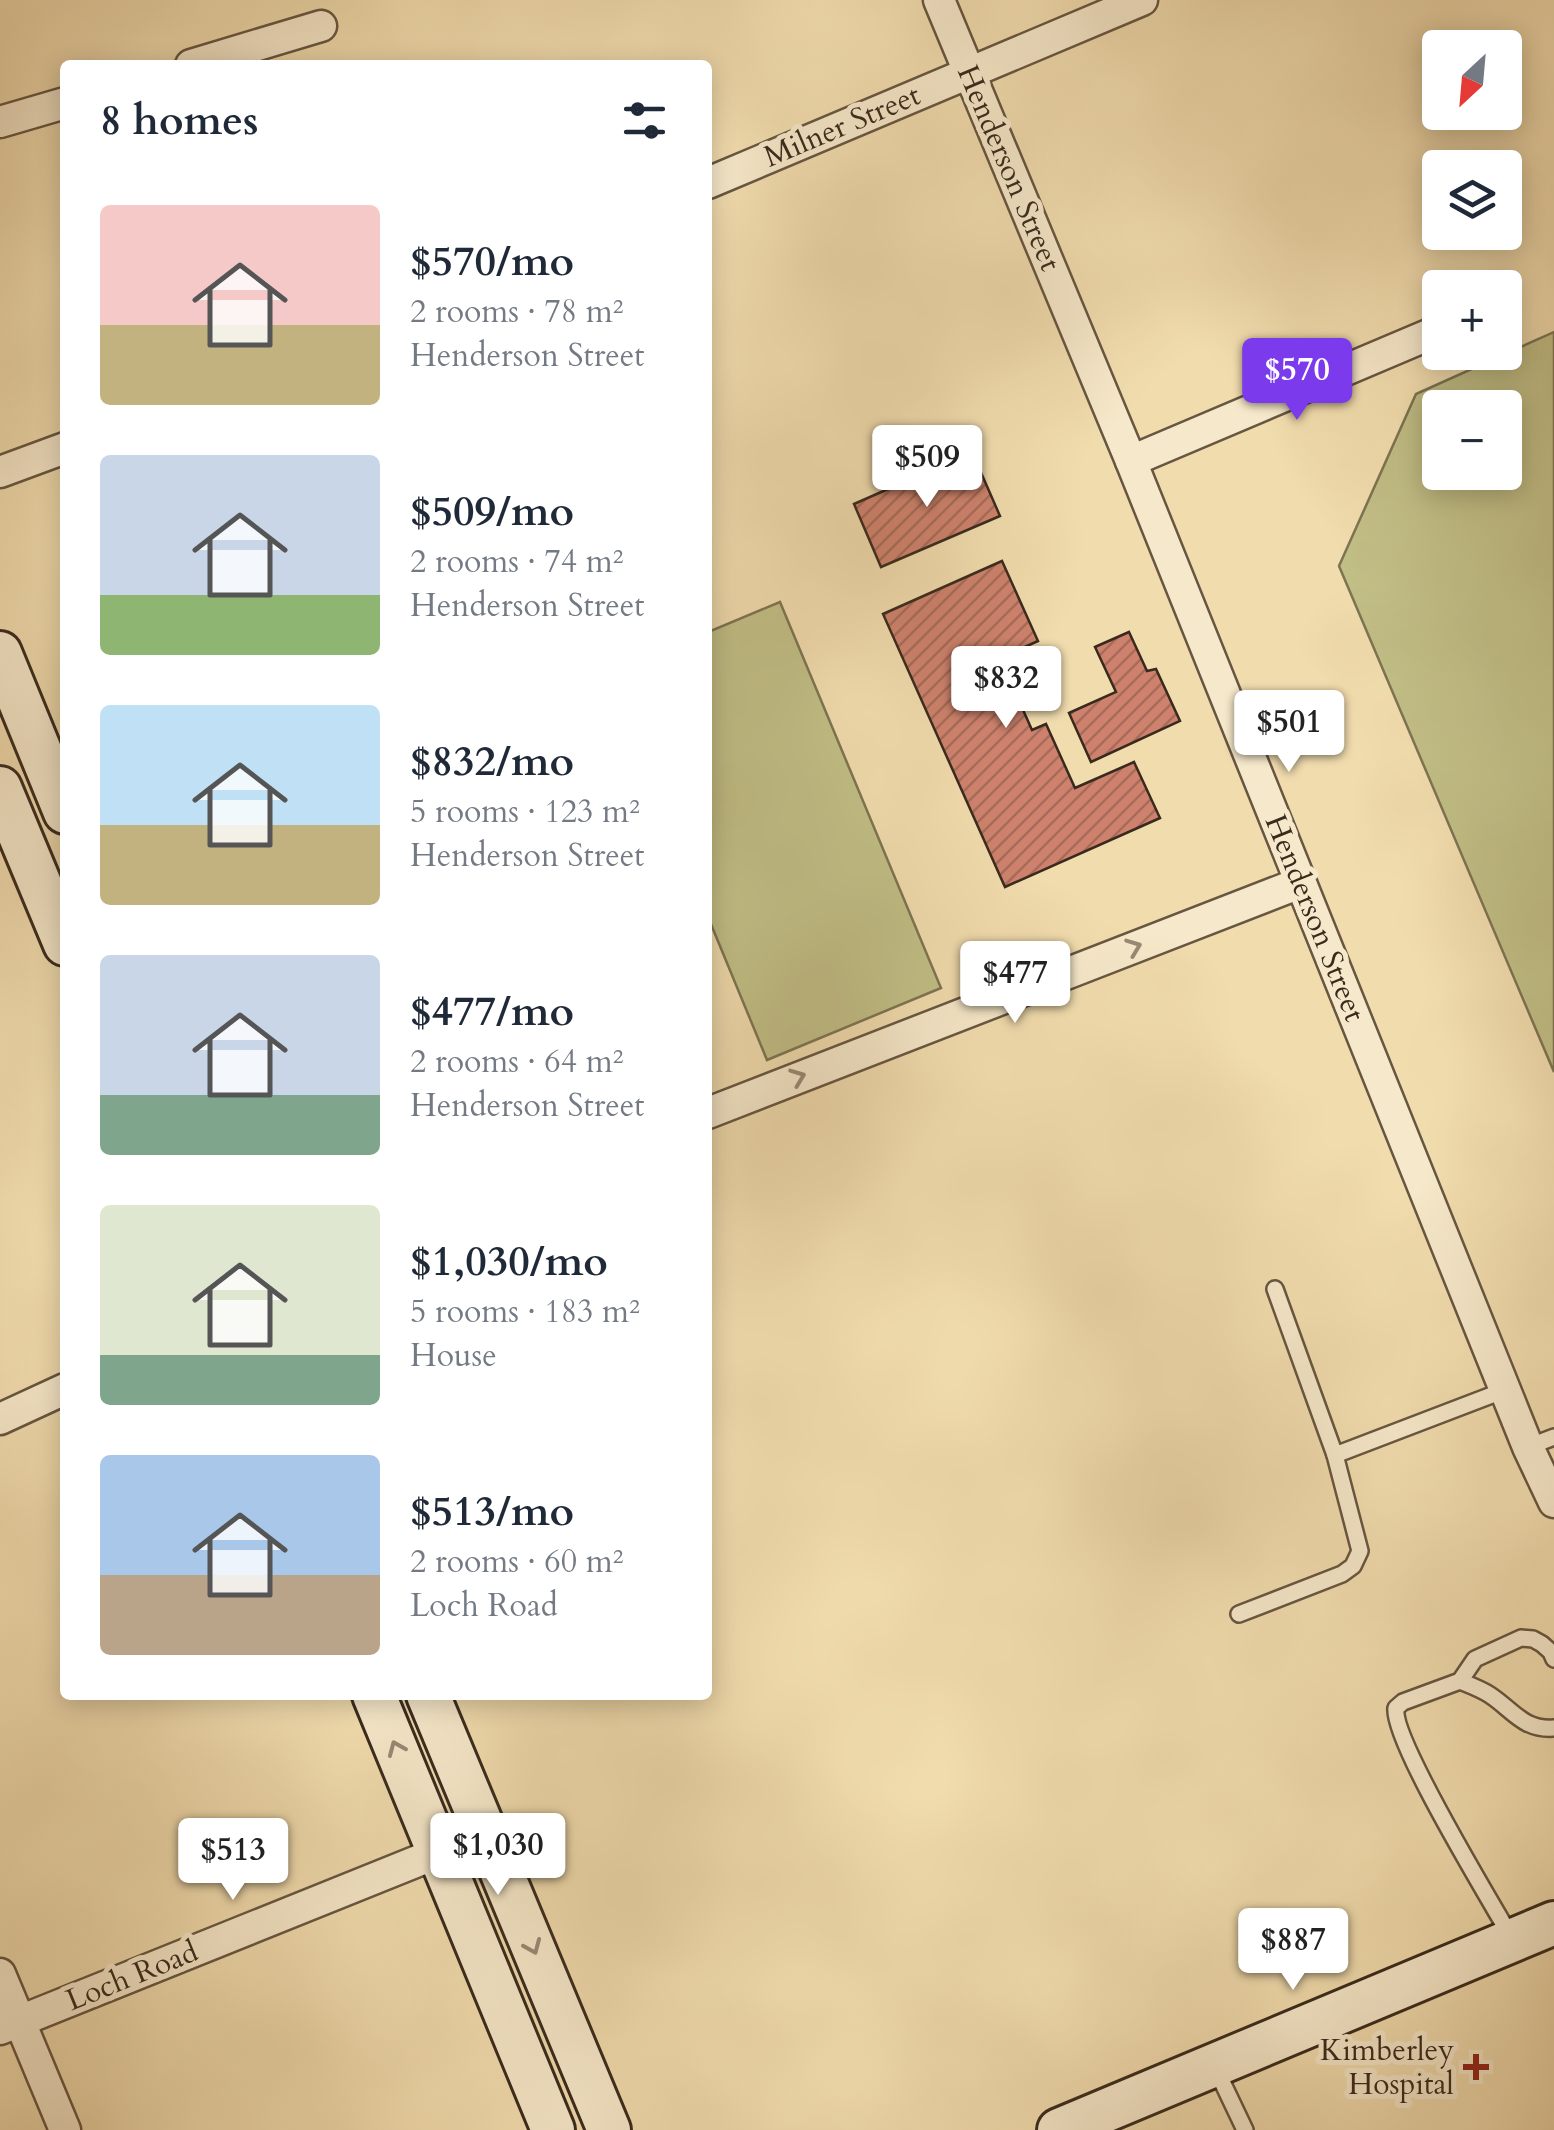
<!DOCTYPE html>
<meta charset="utf-8">
<style>
body{margin:0;font-family:Cardo,serif;background:#f2f2f3;color:#1f2937;height:100vh;display:flex;flex-direction:column;font-size:38px;white-space:nowrap}
*{box-sizing:border-box;margin:0}
p{font-size:32px;color:#747a83}
.icon{flex:none;width:55px;height:55px;fill:none;stroke:currentColor;stroke-width:2;stroke-linecap:round;stroke-linejoin:round}
.map{position:relative;flex:1;overflow:hidden}
.details{position:absolute;left:60px;top:60px;width:652px;height:1640px;display:flex;flex-direction:column;background:#fff;border-radius:10px;box-shadow:0 5px 25px #0003}
.details>*{flex:none}
.needle{width:65px;rotate:206deg}
.buttons{position:absolute;left:1422px;top:30px;display:grid;gap:20px}
.buttons a{display:grid;place-items:center;width:100px;height:100px;border-radius:10px;background:#fff;box-shadow:0 5px 25px #0003;font-size:50px}
.price{position:absolute;translate:-50% -85px;padding:0 22px;border-radius:10px;background:#fff;color:#222;font-size:32px;line-height:65px;filter:drop-shadow(0 2px 5px #0008)}
.price::after{content:'';position:absolute;left:50%;top:60px;width:30px;height:22px;margin-left:-15px;background:inherit;clip-path:polygon(0 0,100% 0,50% 100%)}
.price.selected{background:#7c3aed;color:#fff}
ul{padding:0;list-style:none}
li{display:flex;align-items:center;gap:30px;height:250px;padding:0 40px}
li span{display:grid;place-items:center;flex:none;width:280px;height:200px;border-radius:10px;color:#555}
li>.icon{margin-inline-start:auto}
span .icon{width:120px;height:120px;fill:#fffc;stroke-width:1}
li b{font-size:42px}
h2{display:flex;justify-content:space-between;align-items:center;height:120px;padding:0 40px;font-size:42px}
.map>svg:first-child{display:block}
.green{fill:#c1be86;stroke:#7d7452;stroke-width:2.5;fill-rule:evenodd}
.building{fill:url(#building-hatch);stroke:#392a1d;stroke-width:2.5}
.lines{fill:none;stroke-linecap:round;stroke-linejoin:round}
.lane-casing{stroke:#675641;stroke-width:20}
.street-casing{stroke:#675641;stroke-width:35}
.secondary-casing{stroke:#392a1d;stroke-width:48}
.lane{stroke:#f6e8ca;stroke-width:15}
.street{stroke:#f6e8ca;stroke-width:30}
.secondary{stroke:#f6e8ca;stroke-width:42}
.oneway{stroke:#988974}
.poi-dot{fill:#8f2418;stroke:#f6e8ca;stroke-width:4}
.labels{text-anchor:middle;dominant-baseline:central;stroke-width:10;stroke-linejoin:round;paint-order:stroke}
.street-label{font-size:30px;fill:#392a1d;stroke:#f6e8ca}
.poi-label{font-size:30px;fill:#392a1d;stroke:#f6e8ca;text-anchor:end}
</style>
<div class="map">
<svg width="1554" height="2130" viewBox="0 0 1554 2130">
<defs>
<pattern id="building-hatch" width="6" height="6" patternUnits="userSpaceOnUse" patternTransform="scale(2.5)"><rect width="6" height="6" fill="#ce826d"/><path d="M-1 1l2-2M0 6l6-6M5 7l2-2" fill="none" stroke="#a86b59"/></pattern>
</defs>
<rect width="100%" height="100%" fill="#f1dcae"/>
<filter id="stains"><feTurbulence type="fractalNoise" baseFrequency=".002" numOctaves="4"/><feColorMatrix values="0 0 0 0 .2 0 0 0 0 .09 0 0 0 0 .02 0 0 0 .5 -.17"/></filter>
<radialGradient id="worn" r=".72"><stop offset=".6" stop-color="#630" stop-opacity="0"/><stop offset="1" stop-color="#630" stop-opacity=".3"/></radialGradient>
<g class="green">
<path d="M1554,332V1072L1339,566L1416,394ZM1440,408H1505V472H1440Z"/>
<polygon points="780,602 941,988 767,1060 708,917 708,632"/>
</g>
<g class="building">
<polygon points="972,452 1000,516 881,567 854,504"/>
<polygon points="1002,561 1038,641 1000,658 1032,730 1046,724 1075,788 1134,762 1160,818 1005,887 883,614"/>
<polygon points="1129,632 1147,671 1156,669 1180,721 1091,762 1069,713 1116,692 1095,647"/>
</g>
<g class="lines">
<defs>
<g id="lane">
<polyline points="1275,1289 1335,1455 1505,1390"/>
<polyline points="1528,1447 1554,1437"/>
<polyline points="1239,1614 1342,1574 1353,1566 1360,1551 1335,1455"/>
<path d="M1460,1681C1470,1685 1481,1689 1490,1695C1514,1711 1523,1730 1554,1728"/>
<path d="M1511,1937C1490,1900 1391,1738 1396,1708L1403,1702L1460,1681L1475,1659L1521,1638L1533,1639L1542,1644L1551,1652L1554,1659"/>
<polyline points="1216,2069 1245,2130"/>
</g>
<g id="street">
<polyline points="939,0 1131,461 1528,1447 1554,1502"/>
<polyline points="191,65 321,26"/>
<polyline points="0,122 65,103"/>
<polyline points="708,183 1142,0"/>
<polyline points="1131,461 1440,330"/>
<polyline points="0,472 65,448"/>
<polyline points="708,1113 1300,883"/>
<polyline points="0,1419 65,1389"/>
<polyline points="0,1974 65,2130"/>
<polyline points="0,2029 440,1852 487,1836"/>
</g>
<g id="secondary">
<polyline points="0,653 65,812"/>
<polyline points="0,788 65,944"/>
<polyline points="374,1695 553,2130"/>
<polyline points="428,1695 609,2130"/>
<polyline points="1059,2130 1554,1923"/>
</g>
</defs>
<use href="#lane" class="lane-casing"/>
<use href="#street" class="street-casing"/>
<use href="#secondary" class="secondary-casing"/>
<use href="#lane" class="lane"/>
<use href="#street" class="street"/>
<use href="#secondary" class="secondary"/>
</g>
<defs><path id="oneway-chevron" d="M-2-3.5L2.5 0L-2 3.5" fill="none" stroke-width="1.6" stroke-linecap="round" stroke-linejoin="round" transform="scale(2.5)"/></defs>
<g class="oneway">
<use href="#oneway-chevron" transform="translate(1134 947) rotate(-21)"/>
<use href="#oneway-chevron" transform="translate(798 1077) rotate(-21)"/>
<use href="#oneway-chevron" transform="translate(396 1748) rotate(-113)"/>
<use href="#oneway-chevron" transform="translate(533 1947) rotate(67)"/>
</g>
<path class="poi-dot" d="M1471 2052h10v10h10v10h-10v10h-10v-10h-10v-10h10z"/>
<g class="labels">
<g class="street-label">
<text transform="translate(842 126) rotate(-23)">Milner Street</text>
<text transform="translate(1009 168) rotate(67)">Henderson Street</text>
<text transform="translate(1315 918) rotate(68)">Henderson Street</text>
<text transform="translate(132 1976) rotate(-22)">Loch Road</text>
</g>
<g class="poi-label">
<text x="1454" y="2050">Kimberley<tspan x="1454" dy="34">Hospital</tspan></text>
</g>
</g>
<rect width="100%" height="100%" filter="url(#stains)"/>
<rect width="100%" height="100%" fill="url(#worn)"/>
</svg>
<div class="buttons">
<a><svg class="needle" viewBox="-14 -14 28 28"><path d="M0-13l5 13h-10z" fill="#e53935"/><path d="M0 13l5-13h-10z" fill="#747a83"/></svg></a>
<a><svg class="icon" aria-label="layers" viewBox="0 0 24 24"><path d="M12 4l9 5-9 5-9-5zM3 14l9 5 9-5"/></svg></a>
<a>+</a>
<a>−</a>
</div>
<b class="price selected" style="left:1297px;top:423px">$570</b>
<b class="price" style="left:927px;top:510px">$509</b>
<b class="price" style="left:1006px;top:731px">$832</b>
<b class="price" style="left:1289px;top:775px">$501</b>
<b class="price" style="left:1015px;top:1026px">$477</b>
<b class="price" style="left:498px;top:1898px">$1,030</b>
<b class="price" style="left:233px;top:1903px">$513</b>
<b class="price" style="left:1293px;top:1993px">$887</b>
<section class="details">
<h2>8 homes<svg class="icon" aria-label="filters" viewBox="0 0 24 24"><path d="M4 7h16M4 17h16"/><circle cx="9" cy="7" r="2"/><circle cx="15" cy="17" r="2"/></svg></h2>
<ul>
<li><span style="background:linear-gradient(#f6c9c9 60%,#c2b280 0)"><svg class="icon" aria-label="home" viewBox="0 0 24 24"><path d="M3 11l9-7 9 7M6 9v11h12V9"/></svg></span><div><b>$570/mo</b><p>2 rooms · 78 m²</p><p>Henderson Street</p></div></li>
<li><span style="background:linear-gradient(#c9d6e8 70%,#8fb573 0)"><svg class="icon" aria-label="home" viewBox="0 0 24 24"><path d="M3 11l9-7 9 7M6 9v11h12V9"/></svg></span><div><b>$509/mo</b><p>2 rooms · 74 m²</p><p>Henderson Street</p></div></li>
<li><span style="background:linear-gradient(#bfe0f5 60%,#c2b280 0)"><svg class="icon" aria-label="home" viewBox="0 0 24 24"><path d="M3 11l9-7 9 7M6 9v11h12V9"/></svg></span><div><b>$832/mo</b><p>5 rooms · 123 m²</p><p>Henderson Street</p></div></li>
<li><span style="background:linear-gradient(#c9d6e8 70%,#7fa58c 0)"><svg class="icon" aria-label="home" viewBox="0 0 24 24"><path d="M3 11l9-7 9 7M6 9v11h12V9"/></svg></span><div><b>$477/mo</b><p>2 rooms · 64 m²</p><p>Henderson Street</p></div></li>
<li><span style="background:linear-gradient(#dfe7d0 75%,#7fa58c 0)"><svg class="icon" aria-label="home" viewBox="0 0 24 24"><path d="M3 11l9-7 9 7M6 9v11h12V9"/></svg></span><div><b>$1,030/mo</b><p>5 rooms · 183 m²</p><p>House</p></div></li>
<li><span style="background:linear-gradient(#a9c7e8 60%,#b9a48a 0)"><svg class="icon" aria-label="home" viewBox="0 0 24 24"><path d="M3 11l9-7 9 7M6 9v11h12V9"/></svg></span><div><b>$513/mo</b><p>2 rooms · 60 m²</p><p>Loch Road</p></div></li>
</ul>
</section>
</div>
